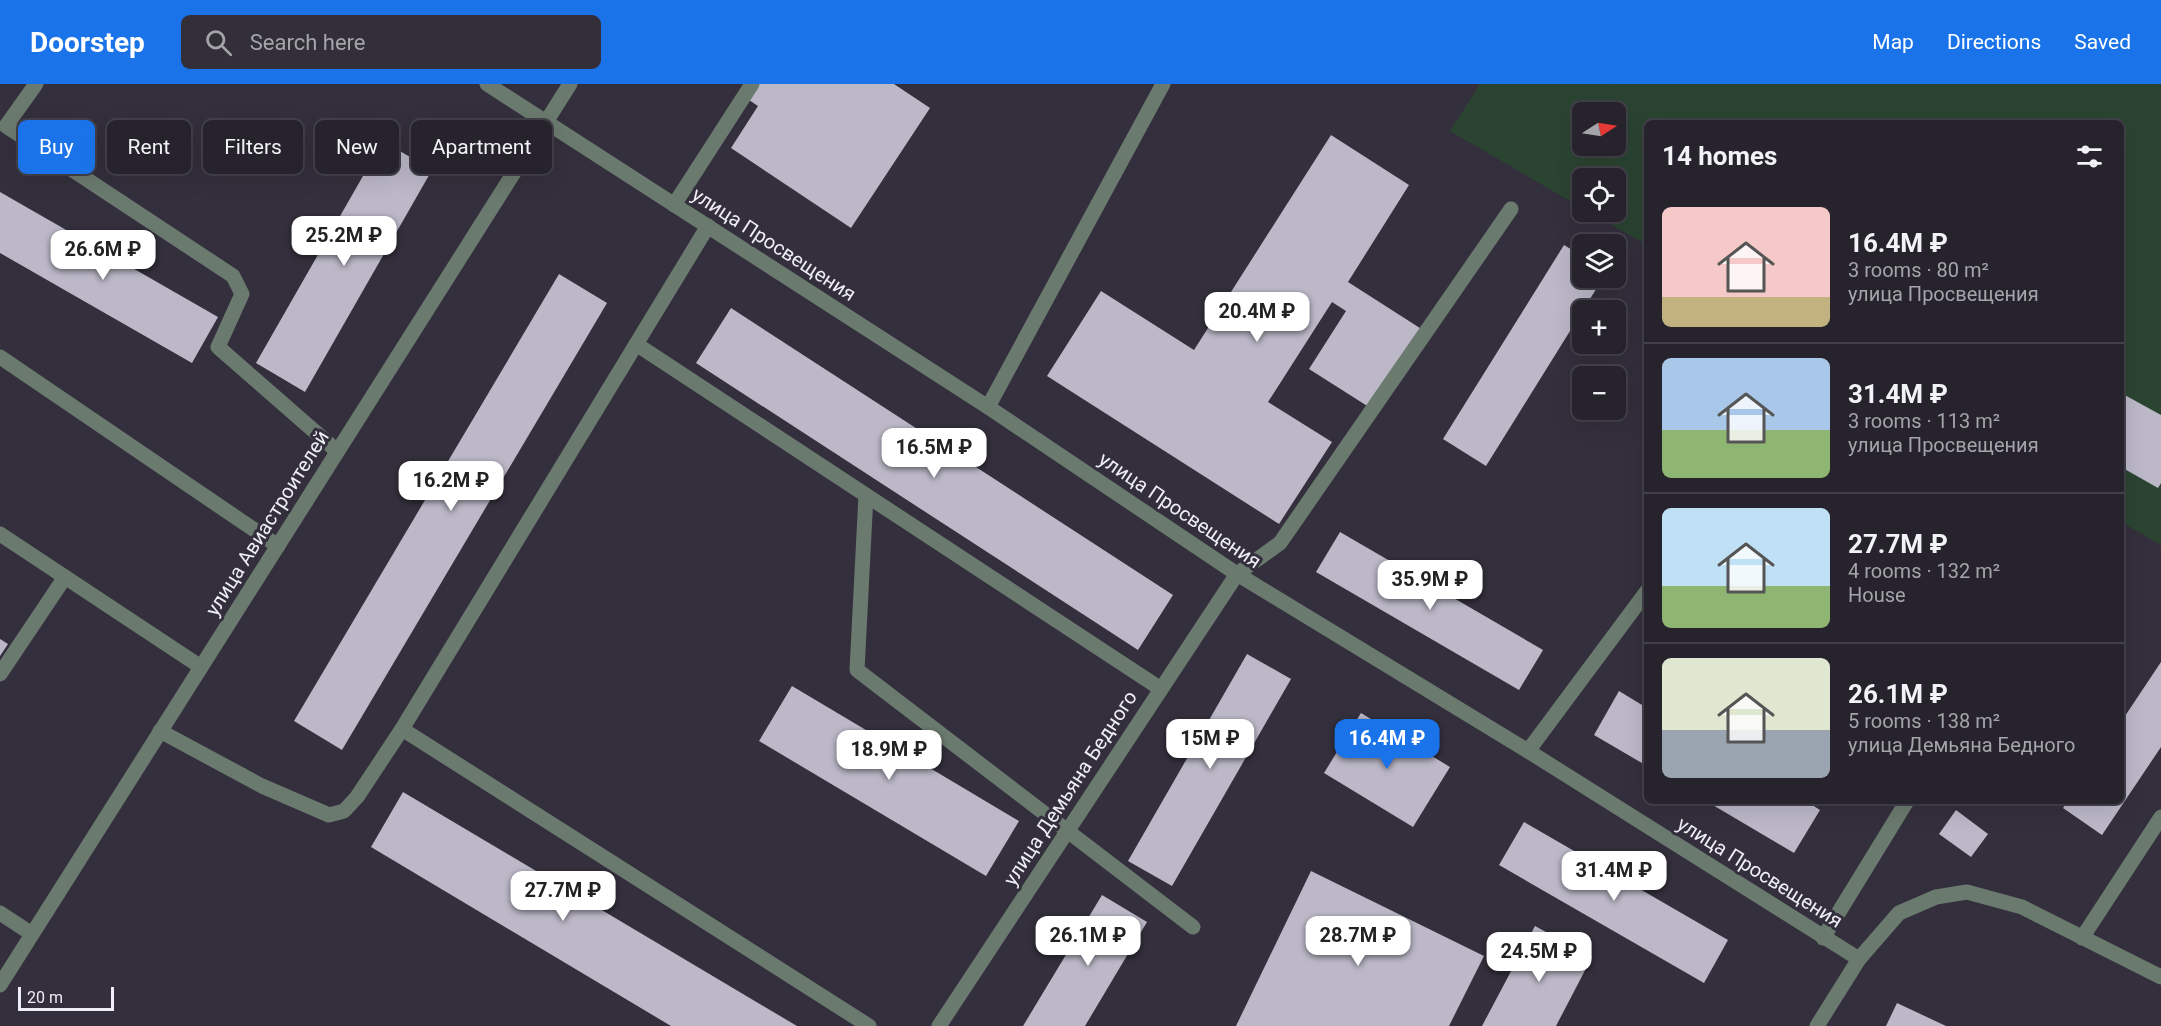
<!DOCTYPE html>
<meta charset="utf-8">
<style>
body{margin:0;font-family:Roboto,sans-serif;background:#322f39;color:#f1f3f6;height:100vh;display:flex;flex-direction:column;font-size:22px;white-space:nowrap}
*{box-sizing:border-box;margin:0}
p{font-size:20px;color:#a4a4aa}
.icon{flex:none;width:33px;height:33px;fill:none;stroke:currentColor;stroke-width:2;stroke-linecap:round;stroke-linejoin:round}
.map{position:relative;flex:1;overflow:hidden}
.details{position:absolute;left:1644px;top:36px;width:480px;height:684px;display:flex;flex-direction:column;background:#26232d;border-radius:9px;box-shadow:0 6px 24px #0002,0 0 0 2px #424049}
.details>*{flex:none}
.top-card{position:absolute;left:18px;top:36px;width:570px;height:54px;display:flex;gap:12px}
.needle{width:39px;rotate:78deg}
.fabs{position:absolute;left:1572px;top:18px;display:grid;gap:12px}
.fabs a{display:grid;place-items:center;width:54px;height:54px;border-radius:9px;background:#26232d;box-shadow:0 6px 24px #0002,0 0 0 2px #424049;font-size:30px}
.scale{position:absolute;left:18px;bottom:15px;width:96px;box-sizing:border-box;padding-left:6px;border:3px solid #efedf5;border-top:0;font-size:16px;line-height:21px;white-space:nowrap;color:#efedf5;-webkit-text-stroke:4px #332f3c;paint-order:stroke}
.price{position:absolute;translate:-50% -51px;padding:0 14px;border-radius:12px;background:#fff;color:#222;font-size:20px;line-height:39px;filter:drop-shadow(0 2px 3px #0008)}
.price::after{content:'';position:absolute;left:50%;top:36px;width:18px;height:14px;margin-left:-9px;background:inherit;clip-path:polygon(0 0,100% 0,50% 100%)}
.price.active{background:#1a73e8;color:#fff}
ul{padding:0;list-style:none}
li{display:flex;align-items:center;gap:18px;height:150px;padding:0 18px}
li+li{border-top:2px solid #424049}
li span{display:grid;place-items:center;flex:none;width:168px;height:120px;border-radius:9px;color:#555}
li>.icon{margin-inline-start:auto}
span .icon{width:72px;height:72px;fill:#fffc;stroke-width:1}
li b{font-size:26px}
h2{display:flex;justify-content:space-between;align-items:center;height:72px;padding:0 18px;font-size:26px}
.pill{padding:0 21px;border-radius:9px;background:#26232d;box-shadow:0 6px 24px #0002,0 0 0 2px #424049;font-size:21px;line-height:54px}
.pill.active{background:#1a73e8;color:#fff}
header{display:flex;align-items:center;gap:36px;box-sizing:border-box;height:84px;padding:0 30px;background:#1a73e8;color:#fff}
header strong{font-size:28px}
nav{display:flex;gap:33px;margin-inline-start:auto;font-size:21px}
.search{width:420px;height:54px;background:#322f39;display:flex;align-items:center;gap:15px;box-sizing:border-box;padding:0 21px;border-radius:9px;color:#a4a4aa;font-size:22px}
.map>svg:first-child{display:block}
.green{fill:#2b4432;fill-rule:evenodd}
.building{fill:#bcb8c8}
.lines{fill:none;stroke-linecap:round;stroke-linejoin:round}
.minor{stroke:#6b7a6f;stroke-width:15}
.labels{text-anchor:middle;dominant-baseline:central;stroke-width:6;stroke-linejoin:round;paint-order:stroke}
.street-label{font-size:20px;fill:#efedf5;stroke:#332f3c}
</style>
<header>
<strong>Doorstep</strong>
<div class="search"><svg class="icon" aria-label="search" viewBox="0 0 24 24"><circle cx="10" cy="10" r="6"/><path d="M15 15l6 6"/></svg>Search here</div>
<nav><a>Map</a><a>Directions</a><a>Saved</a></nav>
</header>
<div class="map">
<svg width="2161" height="942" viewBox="0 0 2161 942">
<rect width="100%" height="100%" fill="#332f3c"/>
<path class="green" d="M1480,0H2161V461L2121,438V39H1647V161L1589,128H1616V94H1582V124L1450,47ZM1582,28H1616V62H1582Z"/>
<g class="building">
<polygon points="756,0 894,0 930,24 851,144 731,64 758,22 746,14"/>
<polygon points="1331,51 1409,101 1348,198 1423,246 1372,325 1309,285 1346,227 1332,218 1268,318 1332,358 1279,440 1047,292 1101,207 1194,266"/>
<polygon points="383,57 432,86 305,308 256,279"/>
<polygon points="0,108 218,233 192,279 0,169"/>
<polygon points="1564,161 1582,172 1582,194 1603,194 1486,382 1443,355"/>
<polygon points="559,190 607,219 342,666 294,637"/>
<polygon points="731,224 1173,511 1138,566 696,279"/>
<polygon points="2121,309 2161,331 2161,399 2158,404 2121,383"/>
<polygon points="1340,448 1543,566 1519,606 1316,488"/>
<polygon points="0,555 8,560 0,572"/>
<polygon points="1247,570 1291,595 1172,802 1128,777"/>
<polygon points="2161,578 2161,663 2102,751 2063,724 2068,717 2121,717 2121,638"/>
<polygon points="792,602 1019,737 986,792 759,657"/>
<polygon points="1619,607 1647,624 1647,682 1594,651"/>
<polygon points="1361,629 1450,683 1413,743 1324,689"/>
<polygon points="403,708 797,942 671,942 371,763"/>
<polygon points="1706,717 1806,717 1820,726 1794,769"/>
<polygon points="1956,726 1988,750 1971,773 1939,750"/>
<polygon points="1524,738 1728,856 1704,899 1499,781"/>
<polygon points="1311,787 1484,872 1449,942 1236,942"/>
<polygon points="1102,811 1147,838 1085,942 1023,942"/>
<polygon points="1535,842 1592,873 1556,942 1482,942"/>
<polygon points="1897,919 1946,942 1886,942"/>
</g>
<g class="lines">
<g class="minor">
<polyline points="36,0 6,42 233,192 242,210 218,263 337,367"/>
<polyline points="487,0 988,323 1237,490 1528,667 1859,875"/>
<polyline points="674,121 752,0"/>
<polyline points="636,260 1161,605"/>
<polyline points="0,273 278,462"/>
<polyline points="988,323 1163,0"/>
<polyline points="866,411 857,586 1193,843"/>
<polyline points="0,450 201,583"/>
<polyline points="0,590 65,493"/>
<polyline points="402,645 869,942"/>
<polyline points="160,647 262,702 329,731 344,727 357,713 402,645 708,142"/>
<polyline points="1528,667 1647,507"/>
<polyline points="0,829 32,850"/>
<polyline points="1823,854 1907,717"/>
<polyline points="2082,854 2161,733"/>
<polyline points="0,901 570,0"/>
<polyline points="939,942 1237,490 1280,459 1511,125"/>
<polyline points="1817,942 1859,875 1899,829 1936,813 1967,808 2022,823 2161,893"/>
</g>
</g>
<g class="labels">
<g class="street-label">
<text transform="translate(774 160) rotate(33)">улица Просвещения</text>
<text transform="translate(1180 426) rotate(34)">улица Просвещения</text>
<text transform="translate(267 439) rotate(-58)">улица Авиастроителей</text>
<text transform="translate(1070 704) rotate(-57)">улица Демьяна Бедного</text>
<text transform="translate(1760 788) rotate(32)">улица Просвещения</text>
</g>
</g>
</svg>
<div class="fabs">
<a><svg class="needle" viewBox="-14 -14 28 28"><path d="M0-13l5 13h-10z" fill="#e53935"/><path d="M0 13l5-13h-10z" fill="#a4a4aa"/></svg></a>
<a><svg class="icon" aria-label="locate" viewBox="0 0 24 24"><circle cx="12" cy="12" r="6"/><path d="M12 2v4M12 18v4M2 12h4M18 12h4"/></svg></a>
<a><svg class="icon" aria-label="layers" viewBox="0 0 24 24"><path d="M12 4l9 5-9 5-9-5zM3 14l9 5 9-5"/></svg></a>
<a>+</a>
<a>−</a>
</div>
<div class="scale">20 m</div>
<b class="price" style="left:344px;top:183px">25.2M ₽</b>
<b class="price" style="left:103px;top:197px">26.6M ₽</b>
<b class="price" style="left:1257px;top:259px">20.4M ₽</b>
<b class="price" style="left:934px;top:395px">16.5M ₽</b>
<b class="price" style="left:451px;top:428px">16.2M ₽</b>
<b class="price" style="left:1430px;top:527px">35.9M ₽</b>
<b class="price" style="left:1210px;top:686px">15M ₽</b>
<b class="price active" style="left:1387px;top:686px">16.4M ₽</b>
<b class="price" style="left:889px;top:697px">18.9M ₽</b>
<b class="price" style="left:1614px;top:818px">31.4M ₽</b>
<b class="price" style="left:563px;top:838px">27.7M ₽</b>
<b class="price" style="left:1088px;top:883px">26.1M ₽</b>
<b class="price" style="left:1358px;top:883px">28.7M ₽</b>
<b class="price" style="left:1539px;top:899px">24.5M ₽</b>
<div class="top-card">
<a class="pill active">Buy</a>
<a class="pill">Rent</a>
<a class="pill">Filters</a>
<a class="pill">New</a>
<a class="pill">Apartment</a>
</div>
<section class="details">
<h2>14 homes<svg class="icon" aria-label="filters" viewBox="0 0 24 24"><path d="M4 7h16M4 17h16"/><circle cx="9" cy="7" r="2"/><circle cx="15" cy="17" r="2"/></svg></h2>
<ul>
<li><span style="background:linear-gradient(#f6c9c9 75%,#c2b280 0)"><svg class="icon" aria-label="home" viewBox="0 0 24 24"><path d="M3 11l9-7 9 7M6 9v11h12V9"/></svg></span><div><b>16.4M ₽</b><p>3 rooms · 80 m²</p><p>улица Просвещения</p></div></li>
<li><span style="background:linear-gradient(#a9c7e8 60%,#8fb573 0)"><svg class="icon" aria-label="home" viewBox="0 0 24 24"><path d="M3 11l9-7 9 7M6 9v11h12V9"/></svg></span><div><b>31.4M ₽</b><p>3 rooms · 113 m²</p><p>улица Просвещения</p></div></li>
<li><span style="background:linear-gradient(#bfe0f5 65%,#8fb573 0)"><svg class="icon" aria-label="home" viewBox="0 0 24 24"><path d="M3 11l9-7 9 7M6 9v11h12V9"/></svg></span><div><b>27.7M ₽</b><p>4 rooms · 132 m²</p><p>House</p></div></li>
<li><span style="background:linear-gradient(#dfe7d0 60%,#9aa5b1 0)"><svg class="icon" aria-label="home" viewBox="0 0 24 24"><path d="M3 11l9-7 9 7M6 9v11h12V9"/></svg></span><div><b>26.1M ₽</b><p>5 rooms · 138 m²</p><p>улица Демьяна Бедного</p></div></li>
</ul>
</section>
</div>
